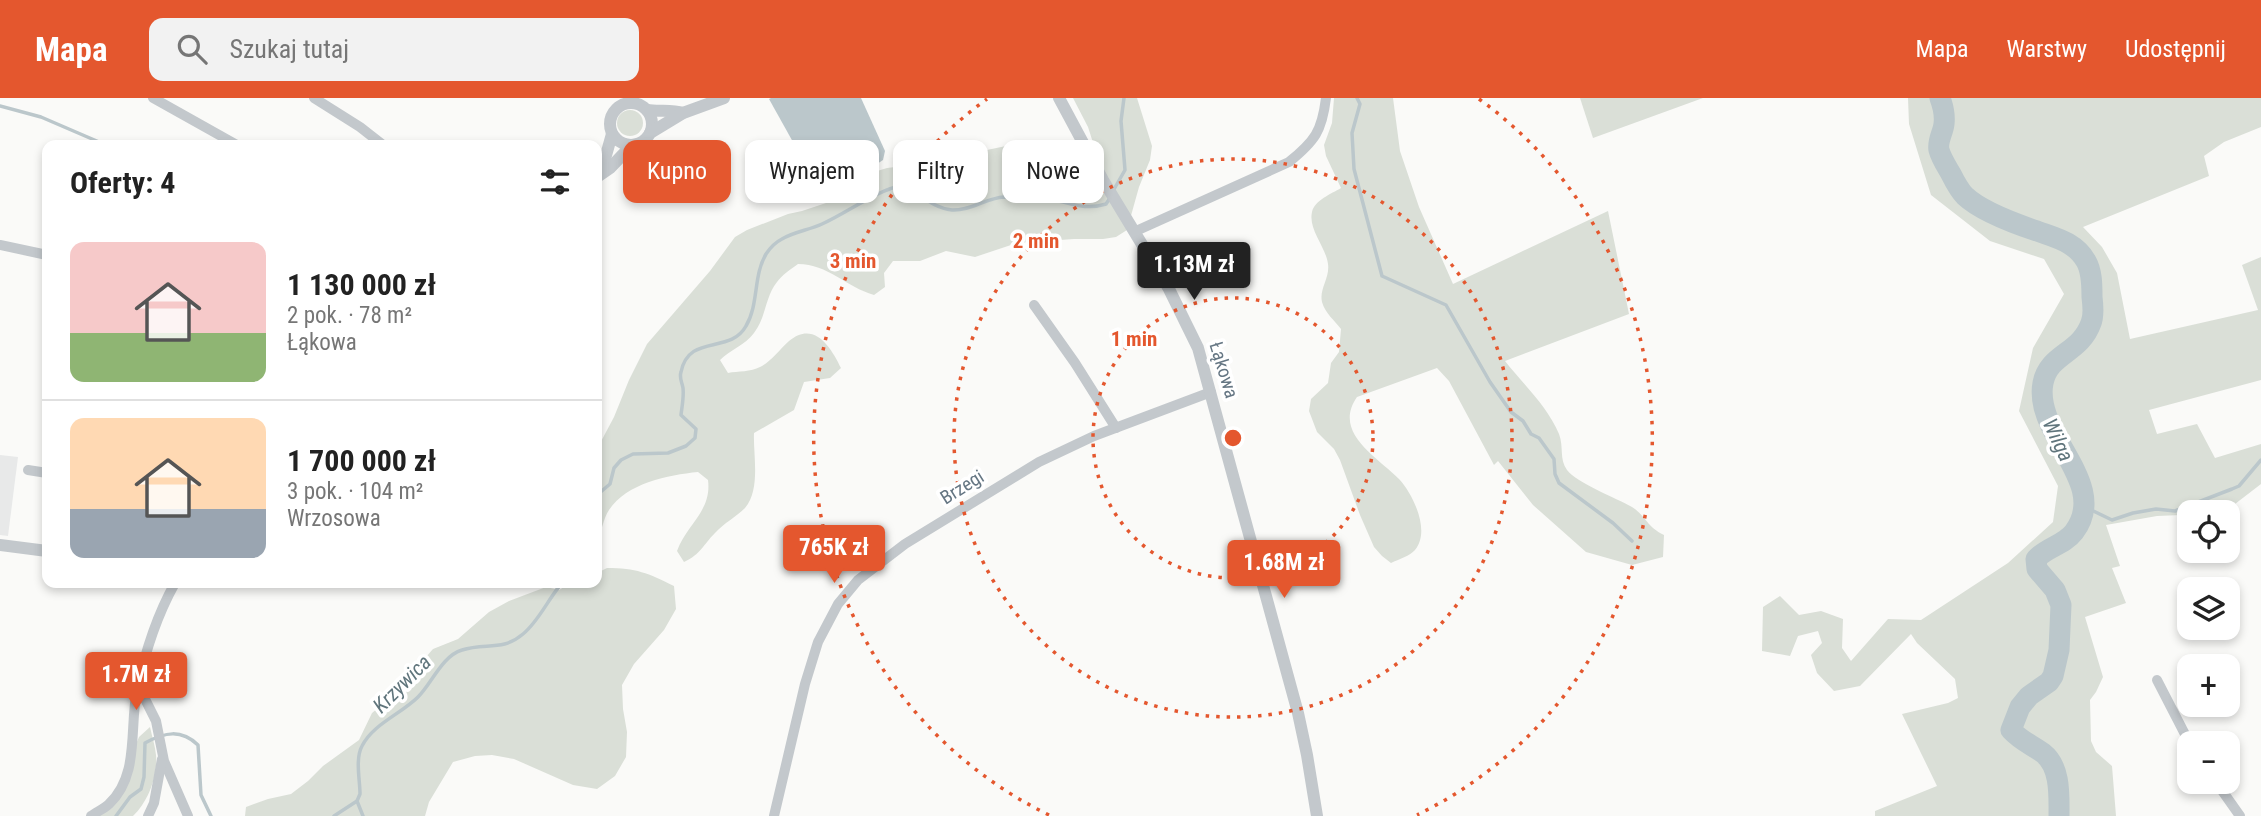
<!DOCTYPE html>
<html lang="pl">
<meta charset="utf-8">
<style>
body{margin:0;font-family:"Roboto Condensed",sans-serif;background:#f2f2f2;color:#222;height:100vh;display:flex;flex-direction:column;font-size:26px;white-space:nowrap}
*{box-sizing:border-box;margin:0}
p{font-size:23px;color:#767676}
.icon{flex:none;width:38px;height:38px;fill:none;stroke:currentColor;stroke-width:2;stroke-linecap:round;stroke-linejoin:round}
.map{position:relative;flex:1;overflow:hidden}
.sheet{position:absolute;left:42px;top:42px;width:560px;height:448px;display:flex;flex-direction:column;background:#fff;border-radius:14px;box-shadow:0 4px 10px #0003}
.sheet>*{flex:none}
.guide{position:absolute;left:623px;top:42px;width:665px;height:63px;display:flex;gap:14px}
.controls{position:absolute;left:2177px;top:402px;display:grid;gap:14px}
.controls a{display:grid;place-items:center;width:63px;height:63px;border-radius:14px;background:#fff;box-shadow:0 4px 10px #0003;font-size:35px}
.price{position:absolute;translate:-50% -60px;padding:0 16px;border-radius:7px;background:#e4572e;color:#fff;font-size:23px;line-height:46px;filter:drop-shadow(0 2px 4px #0008)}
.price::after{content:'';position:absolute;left:50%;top:42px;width:21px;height:16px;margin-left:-10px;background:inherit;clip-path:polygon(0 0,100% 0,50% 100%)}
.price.active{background:#222;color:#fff}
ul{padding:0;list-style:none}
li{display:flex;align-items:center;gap:21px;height:175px;padding:0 28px}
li+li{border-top:2px solid #e0e0e0}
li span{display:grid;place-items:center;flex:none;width:196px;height:140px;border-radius:14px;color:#555}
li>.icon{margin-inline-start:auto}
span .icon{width:84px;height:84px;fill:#fffc;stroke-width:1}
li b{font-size:30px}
h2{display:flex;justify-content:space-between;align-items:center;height:84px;padding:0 28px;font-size:30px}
.chip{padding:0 24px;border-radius:14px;background:#fff;box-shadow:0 4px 10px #0003;font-size:24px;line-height:63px}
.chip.active{background:#e4572e;color:#fff}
header{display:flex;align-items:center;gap:42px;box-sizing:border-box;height:98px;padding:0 35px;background:#e4572e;color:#fff}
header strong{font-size:33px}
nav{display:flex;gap:38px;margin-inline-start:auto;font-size:24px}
.search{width:490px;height:63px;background:#f2f2f2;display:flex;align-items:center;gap:18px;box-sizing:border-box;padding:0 24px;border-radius:14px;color:#767676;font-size:26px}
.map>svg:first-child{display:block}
.built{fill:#e8e9e9}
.green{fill:#dadfd7}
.water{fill:#bbc7cb}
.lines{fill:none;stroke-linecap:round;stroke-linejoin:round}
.stream{stroke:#bbc7cb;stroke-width:3.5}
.river{stroke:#bbc7cb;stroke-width:21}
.minor{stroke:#c3c8cc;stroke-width:10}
.tertiary{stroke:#c3c8cc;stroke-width:12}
.ring{fill:none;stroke:#e4572e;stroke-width:3.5;stroke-dasharray:3.5 7}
.labels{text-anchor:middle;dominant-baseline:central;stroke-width:7;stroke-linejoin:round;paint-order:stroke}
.street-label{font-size:19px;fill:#657683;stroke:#fff}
.water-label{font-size:21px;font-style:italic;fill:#60757c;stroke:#fff}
.centre{fill:#e4572e;stroke:#fff;stroke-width:3.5}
.ring-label{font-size:21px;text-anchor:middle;font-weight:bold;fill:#e4572e;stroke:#fff;stroke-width:7;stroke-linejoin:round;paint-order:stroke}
</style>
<header>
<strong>Mapa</strong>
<div class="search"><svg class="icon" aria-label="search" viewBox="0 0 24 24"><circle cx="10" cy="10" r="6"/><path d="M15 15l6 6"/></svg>Szukaj tutaj</div>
<nav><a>Mapa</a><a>Warstwy</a><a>Udostępnij</a></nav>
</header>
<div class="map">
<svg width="2261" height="718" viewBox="0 0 2261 718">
<rect width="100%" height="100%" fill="#fafaf8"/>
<polygon class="built" points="0,357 18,359 8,438 0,437"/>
<g class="green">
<path d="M1073,0H1137L1152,48L1150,62L1139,89L1127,132L1116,139L1103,141H1074L1017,145L975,159L946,153L920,163H893L884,175L885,189L874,197C846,189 828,166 798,166C791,171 782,177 777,184C765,199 766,220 754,235C745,247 730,252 720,262L728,275C738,273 751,274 760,269C772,263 779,252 789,243C814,222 831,249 841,270L830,280L804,284L794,312L754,335C753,357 761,391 745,410C736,419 724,425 715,435C703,447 701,456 684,464L677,453C687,426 712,413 708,382L698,374C668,377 627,385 609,412C603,421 602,433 597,443V351L614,319L629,282L647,246L710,173L735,139L747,132L788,116L802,113L829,104L874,74L887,70L920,66L1006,48L1049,56L1075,66H1089L1096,54L1088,29Z"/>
<path d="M1334,0H1393L1400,53L1419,109L1453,186L1608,113L1629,216L1505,263C1523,286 1548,309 1559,336C1564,349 1559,361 1567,372C1577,385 1616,400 1632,409C1645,417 1647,429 1664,437L1663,459L1632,467L1586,454L1533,407L1498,363L1494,367L1449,283L1437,270L1357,299C1332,335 1378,359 1399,381C1413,396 1431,433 1415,452C1410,458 1399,461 1391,465L1382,458L1374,449L1360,417L1340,362L1334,351L1317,334L1309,313L1311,301L1328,285L1331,265L1339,254L1341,231C1335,223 1325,215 1322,204C1319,191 1330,180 1328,166C1326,149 1308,132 1312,114C1315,102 1331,96 1341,90L1326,58L1324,47L1332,25Z"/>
<polygon points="1580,0 1703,0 1593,40"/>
<polygon points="1908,0 2261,0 2261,29 2224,44 2204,58 2209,78 2083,129 2102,149 2117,175 2130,241 2258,212 2242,167 2261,159 2261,282 2149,312 2157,336 2197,326 2215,360 2261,346 2261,386 2235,406 2181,417 2157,418 2106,427 2120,468 2112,470 2126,505 2085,519 2103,579 2096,594 2090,602 2091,643 2096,654 2112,668 2116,718 1875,718 1875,713 1937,688 1902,616 1948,605 1958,600 1955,581 1917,545 1911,536 1860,588 1834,593 1817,575 1811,557 1822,545 1818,533 1798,538 1790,558 1762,553 1763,509 1780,498 1799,517 1821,513 1843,521 1842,550 1851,563 1888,521 1921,522 2008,465 2053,424 2058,388 2019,313 2033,250 2064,196 2044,161 1990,143 1931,97 1909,26"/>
<circle cx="630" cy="25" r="13"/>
<path d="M607,470C636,470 648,475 674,488L676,511L664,532L634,566L622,587L623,611L627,634L626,659L615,678L597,691L573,687L514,661L492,657L475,658L453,664L429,704L425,718H245L246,709L268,701L291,696L308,683L323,668L359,642L372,615L389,601L433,551L458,541L489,514L509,503L546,489L559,492L571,485H597V475Z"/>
<path d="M150,629C152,638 155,648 156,657C158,678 148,704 133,718H92L110,708L139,639Z"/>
</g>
<polygon class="water" points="771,0 861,0 885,53 883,62 830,97 822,96 769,1"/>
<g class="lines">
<g class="stream">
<polyline points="1357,0 1360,6 1352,35 1354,71 1382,178 1446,207 1490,284 1511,314 1523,323 1531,336 1539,340 1554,361 1555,376 1559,385 1613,425 1632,443"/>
<polyline points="0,8 41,19 106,47"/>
<polyline points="1113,93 1125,72 1121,23 1124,0"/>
<path d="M597,397L610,386L614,370L621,362L633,356L668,355L686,348L695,340L696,331L681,317C682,308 684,299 683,290C682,284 679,280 681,274C689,235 730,257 746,228C759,206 753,178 766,156C770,150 776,144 782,141C793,134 809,132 822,126C849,114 876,92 904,87C921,95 931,110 952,112C970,113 986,100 1004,99C1018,99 1034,99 1048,101C1070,104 1083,113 1106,106L1110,100"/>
<polyline points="2085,409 2112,422 2133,415 2156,411 2175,413 2232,391 2239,388 2261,362"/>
<polyline points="357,703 363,718"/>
<path d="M116,718L130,699L141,691L144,679L145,645C165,634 181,631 198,647L201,697L211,718"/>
<path d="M334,718L357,703L360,696C360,682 355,661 362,648C373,626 401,616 418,599C432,585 442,558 462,552C485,544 502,554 523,536C539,523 548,501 562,485"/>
</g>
<path class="river" d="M1940,0C1943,8 1945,18 1944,26C1943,35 1937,43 1939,52C1941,60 1947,69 1951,76C1955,84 1959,92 1965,98C1982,114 2016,126 2037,133C2056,140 2075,144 2086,163C2092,173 2092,187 2092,199C2093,207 2094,218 2091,225C2080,256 2049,255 2043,285C2033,337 2111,385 2074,434C2064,447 2047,449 2036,461L2037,471L2055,492L2061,507L2059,552L2053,578L2049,584L2029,598L2020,609L2011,632C2021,643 2032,647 2043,655C2061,669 2059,698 2059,718"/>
<g class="minor">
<polyline points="153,0 237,47"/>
<polyline points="314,0 360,29 383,47"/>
<path d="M1136,133L1289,64C1315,43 1322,33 1326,0"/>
<polyline points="0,147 47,157"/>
<polyline points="1034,207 1075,265 1116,330"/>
<polyline points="28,372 47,375"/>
<polyline points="2157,582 2190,646"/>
<polyline points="138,587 156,623 164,663 188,718"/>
<polyline points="2216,684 2240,718"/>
<path d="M91,718C96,714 104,711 109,706C140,677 129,630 137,592C145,554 156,519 175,485"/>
<polyline points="148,718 154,705 162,661"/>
<polyline points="774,718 805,586 818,544 838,506 858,482 905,446 1039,364 1094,338 1211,294"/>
</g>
<g class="tertiary">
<polyline points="1059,0 1103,82 1169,191 1198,250 1298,615 1307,657 1317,718"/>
<circle cx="631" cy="26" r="21"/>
<path d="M647,12C659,14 671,11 683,15"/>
<polyline points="650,35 683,15 724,0"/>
<polyline points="601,75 612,36"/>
<polyline points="597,79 610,70 632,47"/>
<polyline points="0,447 47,453"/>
</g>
</g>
<g class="ring">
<circle cx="1233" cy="340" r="140"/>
<circle cx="1233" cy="340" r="279"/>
<path d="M1049 717A419 419 0 0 1 987 1M1479 1A419 419 0 0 1 1417 717"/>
</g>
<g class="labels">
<g class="street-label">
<text transform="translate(1224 272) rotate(73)">Łąkowa</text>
<text transform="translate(962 389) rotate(-32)">Brzegi</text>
</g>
<g class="water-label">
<text transform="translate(2058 342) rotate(65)">Wilga</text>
<text transform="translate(402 586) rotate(-45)">Krzywica</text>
</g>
</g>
<circle cx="1233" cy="340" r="10" class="centre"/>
<g class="ring-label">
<text x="1036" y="150">2 min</text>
<text x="853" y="170">3 min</text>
<text x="1134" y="248">1 min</text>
</g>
</svg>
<div class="controls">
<a><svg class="icon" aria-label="locate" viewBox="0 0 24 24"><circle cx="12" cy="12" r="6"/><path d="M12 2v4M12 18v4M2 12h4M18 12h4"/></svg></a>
<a><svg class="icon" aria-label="layers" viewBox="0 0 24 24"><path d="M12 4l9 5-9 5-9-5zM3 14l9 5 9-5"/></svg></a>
<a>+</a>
<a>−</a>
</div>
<b class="price active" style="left:1194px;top:204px">1.13M zł</b>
<b class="price" style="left:834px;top:487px">765K zł</b>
<b class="price" style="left:1284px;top:502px">1.68M zł</b>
<b class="price" style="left:136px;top:614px">1.7M zł</b>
<div class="guide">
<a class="chip active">Kupno</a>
<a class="chip">Wynajem</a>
<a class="chip">Filtry</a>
<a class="chip">Nowe</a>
</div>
<section class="sheet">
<h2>Oferty: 4<svg class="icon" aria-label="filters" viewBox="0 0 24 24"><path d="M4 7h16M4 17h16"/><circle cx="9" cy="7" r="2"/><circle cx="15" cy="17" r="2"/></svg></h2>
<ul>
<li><span style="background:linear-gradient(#f6c9c9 65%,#8fb573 0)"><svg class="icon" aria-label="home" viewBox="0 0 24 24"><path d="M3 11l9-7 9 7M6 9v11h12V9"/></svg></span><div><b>1 130 000 zł</b><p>2 pok. · 78 m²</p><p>Łąkowa</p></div></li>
<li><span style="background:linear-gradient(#ffd9b3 65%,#9aa5b1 0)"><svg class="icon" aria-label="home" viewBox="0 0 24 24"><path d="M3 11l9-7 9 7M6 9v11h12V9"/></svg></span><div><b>1 700 000 zł</b><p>3 pok. · 104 m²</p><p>Wrzosowa</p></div></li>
</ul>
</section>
</div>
